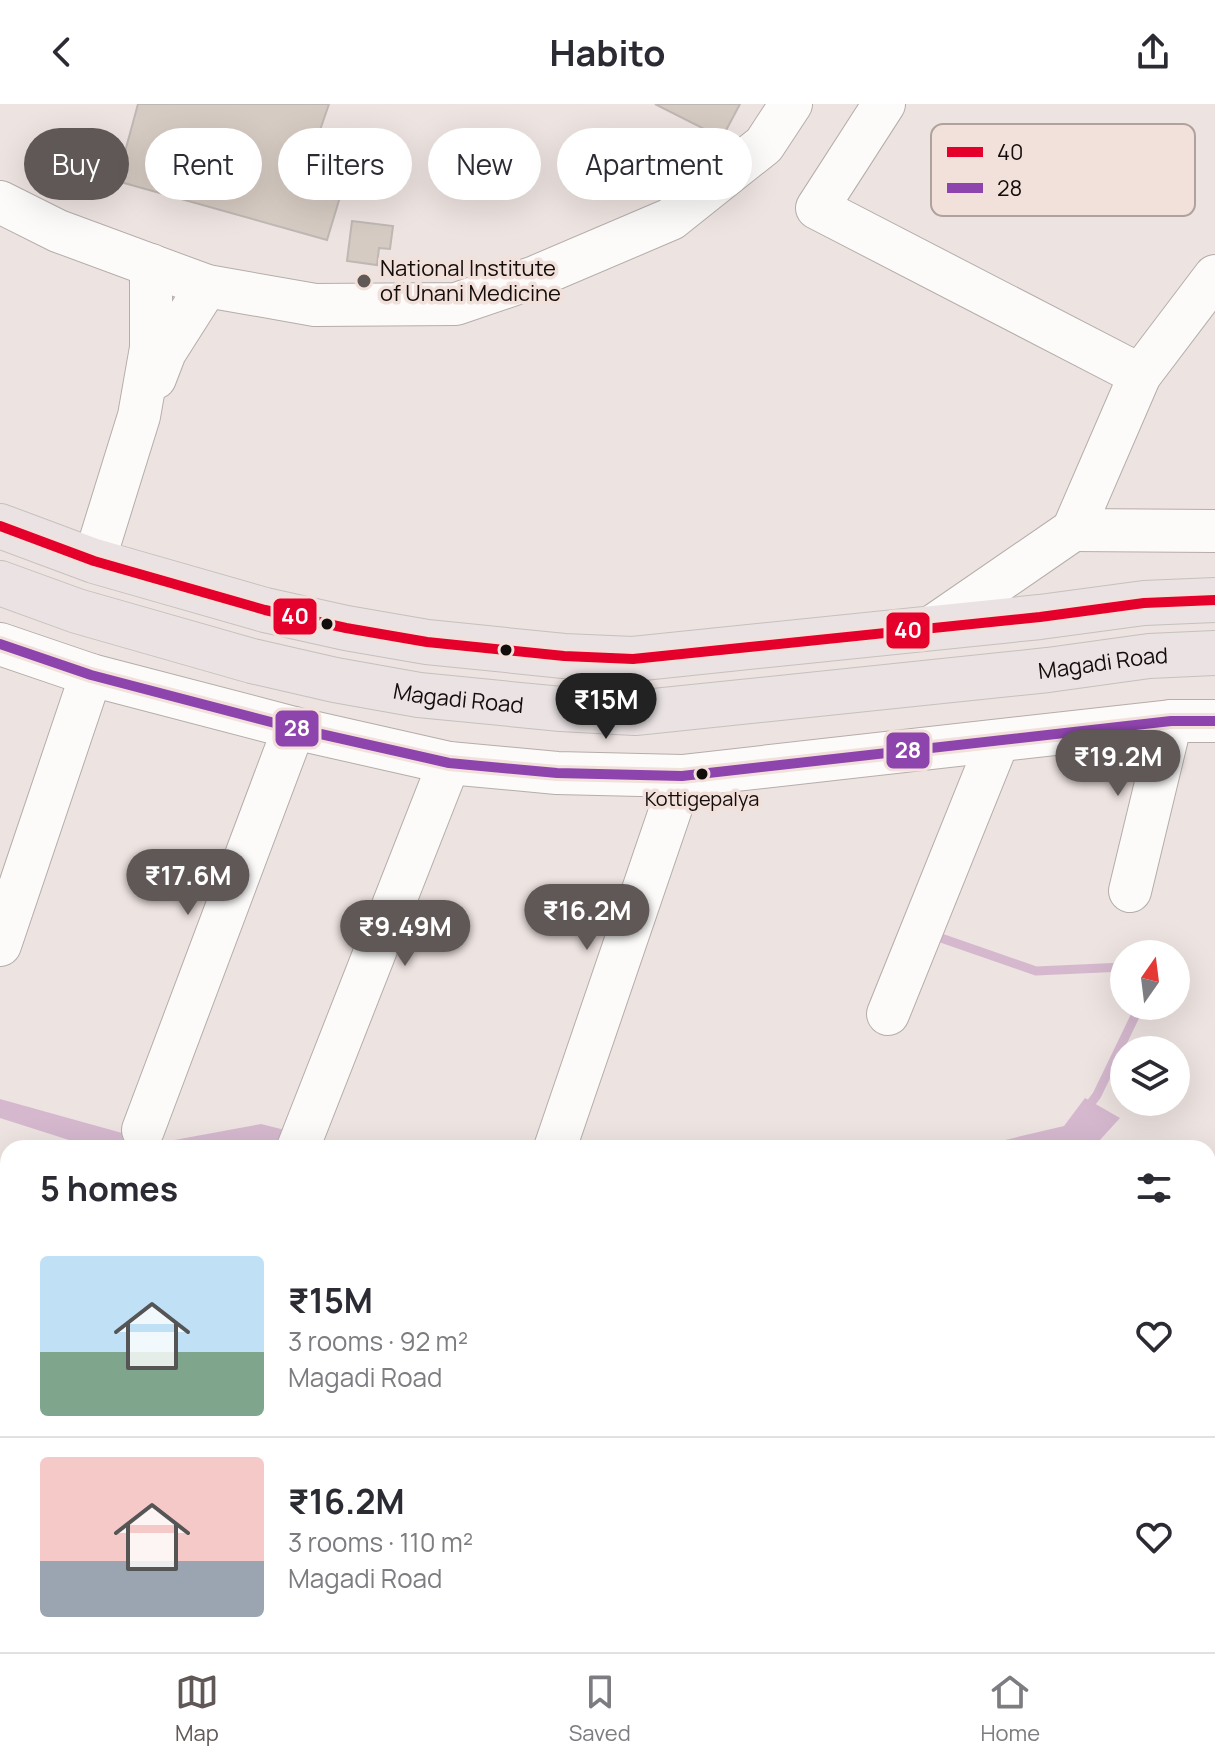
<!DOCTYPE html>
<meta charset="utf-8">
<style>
body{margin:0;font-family:Manrope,sans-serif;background:#f2f2f3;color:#2b2b33;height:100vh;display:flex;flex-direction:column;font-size:30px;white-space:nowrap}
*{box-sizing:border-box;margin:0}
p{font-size:26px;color:#7c7c81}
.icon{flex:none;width:44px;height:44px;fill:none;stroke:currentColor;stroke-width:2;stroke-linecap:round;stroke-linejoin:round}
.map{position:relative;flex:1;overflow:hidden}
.drawer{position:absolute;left:0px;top:1036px;width:1216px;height:512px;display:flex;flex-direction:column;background:#fff;border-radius:24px 24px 0 0;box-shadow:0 8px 32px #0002}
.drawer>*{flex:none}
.hud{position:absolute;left:24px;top:24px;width:800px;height:72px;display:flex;gap:16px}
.needle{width:52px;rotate:14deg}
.buttons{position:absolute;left:1110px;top:836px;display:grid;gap:16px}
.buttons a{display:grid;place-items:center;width:80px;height:80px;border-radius:50%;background:#fff;box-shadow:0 8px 32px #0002;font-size:40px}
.price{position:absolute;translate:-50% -68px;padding:0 18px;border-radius:28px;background:#5f5856;color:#fff;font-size:26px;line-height:52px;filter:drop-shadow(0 2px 4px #0008)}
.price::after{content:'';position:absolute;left:50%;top:48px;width:24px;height:18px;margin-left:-12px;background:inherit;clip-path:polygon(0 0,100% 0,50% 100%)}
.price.selected{background:#222;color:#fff}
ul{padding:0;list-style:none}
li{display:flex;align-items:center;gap:24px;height:200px;padding:0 40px}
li+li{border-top:2px solid #e1e1e2}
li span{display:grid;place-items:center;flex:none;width:224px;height:160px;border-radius:8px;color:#555}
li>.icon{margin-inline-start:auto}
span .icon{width:96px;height:96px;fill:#fffc;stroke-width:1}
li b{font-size:34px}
h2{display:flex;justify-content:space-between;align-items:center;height:96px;padding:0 40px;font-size:34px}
.pill{padding:0 28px;border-radius:36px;background:#fff;box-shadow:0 8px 32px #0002;font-size:28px;line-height:72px}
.pill.selected{background:#5f5856;color:#fff}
header{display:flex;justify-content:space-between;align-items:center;height:104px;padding:0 40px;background:#fff;font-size:36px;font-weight:700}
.menu{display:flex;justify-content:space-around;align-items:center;height:112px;border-top:2px solid #e1e1e2;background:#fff;font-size:22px;color:#7c7c81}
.menu a{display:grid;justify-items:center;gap:4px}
.menu .selected{color:#5f5856}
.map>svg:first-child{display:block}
.water{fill:#d5b8ce}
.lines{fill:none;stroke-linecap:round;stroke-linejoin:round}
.stream{stroke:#d5b8ce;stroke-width:9}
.building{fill:#d6cbc2;stroke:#beb7b3;stroke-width:2}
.minor-casing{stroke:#b4adab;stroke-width:44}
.major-casing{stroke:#c5c0be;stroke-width:46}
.minor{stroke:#fcfbfa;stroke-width:42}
.major{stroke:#eae2e3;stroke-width:44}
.bus-1-casing{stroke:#f2e0db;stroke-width:16}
.bus-2-casing{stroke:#f2e0db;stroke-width:16}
.bus-1{stroke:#e4002b;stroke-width:10}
.bus-2{stroke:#8e44ad;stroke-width:10}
.poi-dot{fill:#5f5856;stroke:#f2e0db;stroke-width:3}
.bus-dot{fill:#130d0b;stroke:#f2e0db;stroke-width:3}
.labels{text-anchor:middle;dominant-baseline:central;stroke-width:7;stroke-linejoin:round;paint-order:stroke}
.bus-label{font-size:20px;fill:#130d0b;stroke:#f2e0db}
.poi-label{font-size:22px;fill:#130d0b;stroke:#f2e0db;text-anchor:start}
.street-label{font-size:22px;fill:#130d0b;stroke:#f2e0db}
.key{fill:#f2e0db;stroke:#afa19d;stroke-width:2}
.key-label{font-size:22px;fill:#130d0b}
.line-badge{stroke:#f2e0db;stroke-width:3}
.badge-label{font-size:22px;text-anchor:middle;font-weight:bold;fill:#fff}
</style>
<header><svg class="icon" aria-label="back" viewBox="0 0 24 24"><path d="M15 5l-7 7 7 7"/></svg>Habito<svg class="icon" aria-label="share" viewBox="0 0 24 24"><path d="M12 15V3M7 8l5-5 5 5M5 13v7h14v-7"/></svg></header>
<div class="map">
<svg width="1215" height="1548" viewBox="0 0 1215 1548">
<rect width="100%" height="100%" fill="#ede3e0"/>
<g class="water">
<polygon points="1085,994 1120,1014 1099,1037 1065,1044 971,1044 1064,1022"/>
<polygon points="0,995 158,1039 261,1020 357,1044 94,1044 0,1014"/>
</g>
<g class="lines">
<g class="stream">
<polyline points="941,834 1036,867 1124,863"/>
<polyline points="1085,1007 1097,991 1138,906 1137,902"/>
</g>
</g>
<g class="building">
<polygon points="138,0 329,0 319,29 356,40 327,136 117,77"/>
<polygon points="655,0 740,0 722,34"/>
<polygon points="352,117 393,122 390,145 379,144 377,161 347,157"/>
<polygon points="1215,1217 1215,1392 1208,1389 1208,1236"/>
</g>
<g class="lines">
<defs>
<g id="minor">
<polyline points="884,0 817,104 1140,271"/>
<polyline points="0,98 58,127 207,182 315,201 456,200 535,173 671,115 764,41 791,0"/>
<polyline points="1215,172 1140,271 1073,426 1215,427"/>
<polyline points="155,274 165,248 207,182"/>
<polyline points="94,457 139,312 151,244 151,161"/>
<polyline points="929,525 1073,426"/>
<polyline points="0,540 91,571 294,624 449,659 557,669 682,672 1171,617 1215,617"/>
<polyline points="1130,787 1171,617"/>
<polyline points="0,841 91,571"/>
<polyline points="888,910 998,637"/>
<polyline points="143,1026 294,624"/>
<polyline points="298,1044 449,659"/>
<polyline points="555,1044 682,672"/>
<polyline points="1208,1154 1215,1136"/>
<polyline points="0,1155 8,1160"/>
<polyline points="0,1229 8,1223"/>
<polyline points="0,1312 8,1315"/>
<polyline points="0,1384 8,1387"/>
<polyline points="196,1540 215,1548"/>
<polyline points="599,1540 620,1548"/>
<polyline points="978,1540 1035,1548"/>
<polyline points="890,1548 893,1540"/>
</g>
<g id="major">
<polyline points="0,422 94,457 265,506 346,524 427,538 564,552 633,555 1040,513 1144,499 1215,496"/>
<path id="s1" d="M0,479L77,507L252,557L335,576L419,591L561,605L635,609L1048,566L1149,552L1215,549"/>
</g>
</defs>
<use href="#minor" class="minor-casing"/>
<use href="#major" class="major-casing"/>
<use href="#minor" class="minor"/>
<use href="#major" class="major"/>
<defs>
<polyline id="bus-1" points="0,422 94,457 265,506 346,524 427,538 564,552 633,555 1040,513 1144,499 1215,496"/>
<polyline id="bus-2" points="0,540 91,571 294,624 449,659 557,669 682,672 1171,617 1215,617"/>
</defs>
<use href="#bus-1" class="bus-1-casing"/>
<use href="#bus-2" class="bus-2-casing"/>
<use href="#bus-1" class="bus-1"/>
<use href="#bus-2" class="bus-2"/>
</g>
<circle class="poi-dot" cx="364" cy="177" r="8"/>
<g class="bus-dot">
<circle cx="327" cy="520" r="7"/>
<circle cx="506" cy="546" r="7"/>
<circle cx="702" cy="670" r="7"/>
</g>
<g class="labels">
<g class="bus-label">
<text x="702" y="694">Kottigepalya</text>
</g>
<g class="poi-label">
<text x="380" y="164">National Institute<tspan x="380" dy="25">of Unani Medicine</tspan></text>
</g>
<g class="street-label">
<text stroke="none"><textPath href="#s1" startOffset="1122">Magadi Road</textPath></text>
<text stroke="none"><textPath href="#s1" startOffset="474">Magadi Road</textPath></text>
</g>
</g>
<rect x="931" y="20" width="264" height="92" rx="12" class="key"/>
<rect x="947" y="43" width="36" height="10" fill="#e4002b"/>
<rect x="947" y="79" width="36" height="10" fill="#8e44ad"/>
<g class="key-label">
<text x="997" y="56">40</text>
<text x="997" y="92">28</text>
</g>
<g class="line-badge">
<rect x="272" y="493" width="46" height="39" rx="8" fill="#e4002b"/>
<rect x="885" y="507" width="46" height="39" rx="8" fill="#e4002b"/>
<rect x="274" y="605" width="46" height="39" rx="8" fill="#8e44ad"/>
<rect x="885" y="627" width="46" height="39" rx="8" fill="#8e44ad"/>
</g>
<g class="badge-label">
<text x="295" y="520">40</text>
<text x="908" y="534">40</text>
<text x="297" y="632">28</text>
<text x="908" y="654">28</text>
</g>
</svg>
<div class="buttons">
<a><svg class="needle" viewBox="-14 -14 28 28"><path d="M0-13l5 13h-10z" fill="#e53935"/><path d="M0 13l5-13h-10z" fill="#7c7c81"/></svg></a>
<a><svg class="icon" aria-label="layers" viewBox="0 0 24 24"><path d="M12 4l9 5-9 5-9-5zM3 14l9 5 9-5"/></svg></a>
</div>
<b class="price selected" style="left:606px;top:637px">₹15M</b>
<b class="price" style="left:1118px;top:694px">₹19.2M</b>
<b class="price" style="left:188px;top:813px">₹17.6M</b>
<b class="price" style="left:587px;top:848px">₹16.2M</b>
<b class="price" style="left:405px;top:864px">₹9.49M</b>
<div class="hud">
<a class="pill selected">Buy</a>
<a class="pill">Rent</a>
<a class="pill">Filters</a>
<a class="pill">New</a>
<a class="pill">Apartment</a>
</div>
<section class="drawer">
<h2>5 homes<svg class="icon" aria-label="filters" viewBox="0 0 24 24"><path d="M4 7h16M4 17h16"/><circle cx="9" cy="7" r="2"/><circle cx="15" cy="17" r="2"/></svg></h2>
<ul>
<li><span style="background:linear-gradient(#bfe0f5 60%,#7fa58c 0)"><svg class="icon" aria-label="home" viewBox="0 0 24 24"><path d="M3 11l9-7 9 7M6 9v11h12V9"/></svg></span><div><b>₹15M</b><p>3 rooms · 92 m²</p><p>Magadi Road</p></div><svg class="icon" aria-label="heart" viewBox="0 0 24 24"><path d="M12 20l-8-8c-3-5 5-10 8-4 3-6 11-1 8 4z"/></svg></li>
<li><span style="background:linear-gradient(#f6c9c9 65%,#9aa5b1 0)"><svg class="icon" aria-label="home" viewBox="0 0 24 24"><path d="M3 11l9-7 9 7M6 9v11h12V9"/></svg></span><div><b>₹16.2M</b><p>3 rooms · 110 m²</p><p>Magadi Road</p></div><svg class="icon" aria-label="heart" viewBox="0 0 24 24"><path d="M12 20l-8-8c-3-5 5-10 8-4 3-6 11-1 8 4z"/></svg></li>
</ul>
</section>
</div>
<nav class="menu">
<a class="selected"><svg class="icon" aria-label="map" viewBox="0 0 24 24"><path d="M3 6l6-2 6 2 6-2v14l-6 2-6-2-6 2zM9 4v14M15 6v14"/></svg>Map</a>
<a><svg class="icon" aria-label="saved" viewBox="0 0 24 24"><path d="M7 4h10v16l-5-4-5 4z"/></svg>Saved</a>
<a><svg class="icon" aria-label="home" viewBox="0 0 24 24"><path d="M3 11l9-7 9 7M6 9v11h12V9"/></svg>Home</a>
</nav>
